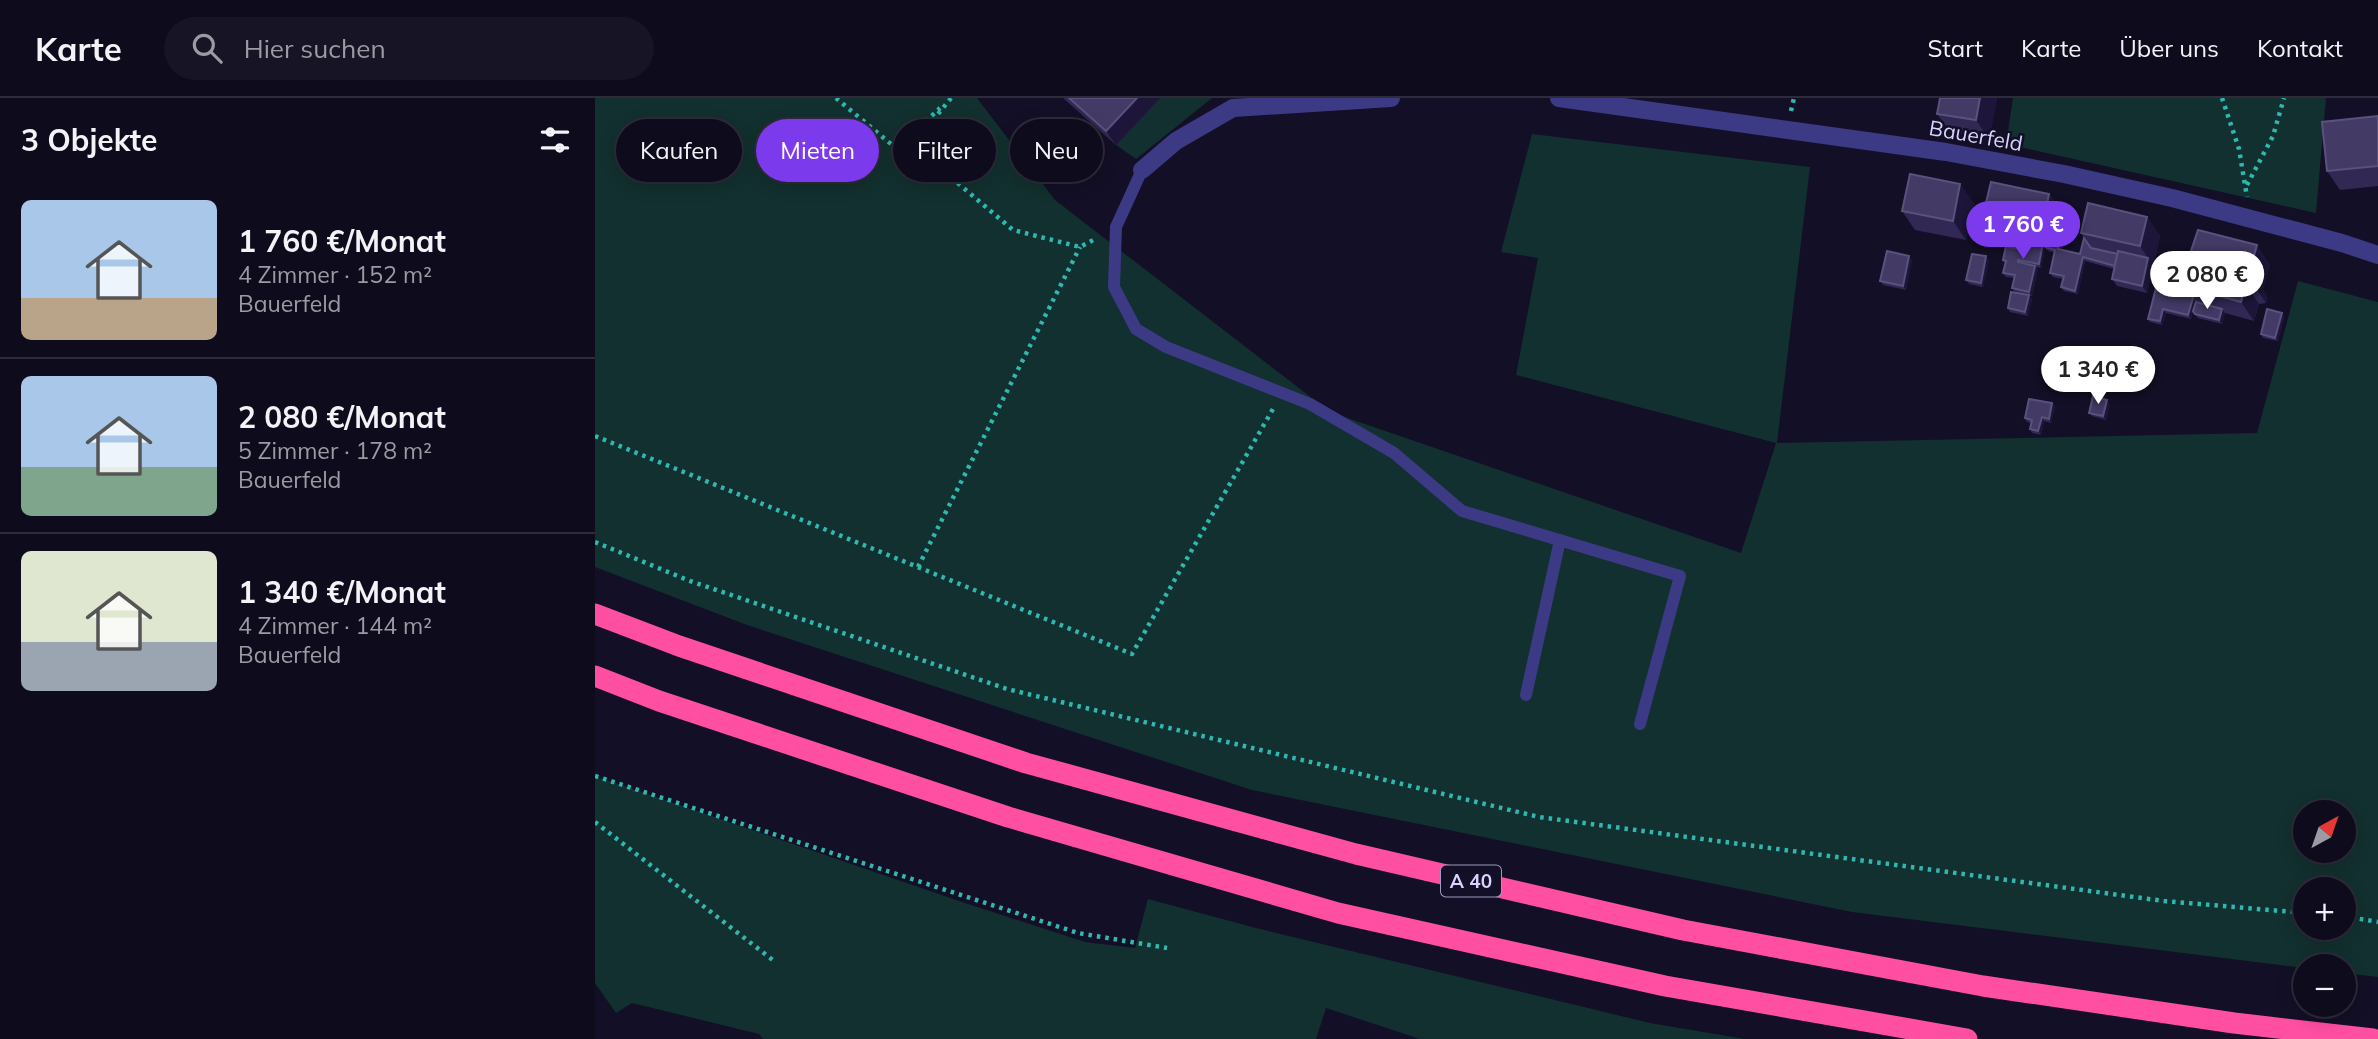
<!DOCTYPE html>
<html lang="de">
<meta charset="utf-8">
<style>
body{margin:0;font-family:Mulish,sans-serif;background:#171425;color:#f1f3f6;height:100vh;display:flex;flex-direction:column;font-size:26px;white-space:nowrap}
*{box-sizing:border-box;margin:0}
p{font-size:23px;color:#9b9ba3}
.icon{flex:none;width:38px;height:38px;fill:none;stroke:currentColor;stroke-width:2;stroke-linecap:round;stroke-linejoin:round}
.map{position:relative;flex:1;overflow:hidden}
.sheet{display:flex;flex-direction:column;background:#0e0b1c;width:595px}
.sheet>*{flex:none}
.banner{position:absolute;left:21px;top:21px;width:665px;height:63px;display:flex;gap:14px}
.needle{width:46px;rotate:40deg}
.tools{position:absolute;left:1698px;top:702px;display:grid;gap:14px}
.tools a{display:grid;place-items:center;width:63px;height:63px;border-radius:50%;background:#0e0b1c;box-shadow:0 4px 18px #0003,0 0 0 2px #2e2b3b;font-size:35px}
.price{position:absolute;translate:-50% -60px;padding:0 16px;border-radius:24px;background:#fff;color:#222;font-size:23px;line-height:46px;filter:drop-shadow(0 2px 4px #0008)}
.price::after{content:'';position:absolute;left:50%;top:42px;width:21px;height:16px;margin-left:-10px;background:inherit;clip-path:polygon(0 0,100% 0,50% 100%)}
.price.selected{background:#7c3aed;color:#fff}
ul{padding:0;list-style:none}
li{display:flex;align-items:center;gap:21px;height:175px;padding:0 21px}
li+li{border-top:2px solid #2e2b3b}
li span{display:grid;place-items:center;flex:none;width:196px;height:140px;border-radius:10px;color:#555}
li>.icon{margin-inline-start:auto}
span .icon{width:84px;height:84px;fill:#fffc;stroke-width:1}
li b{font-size:30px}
h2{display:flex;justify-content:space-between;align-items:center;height:84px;padding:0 21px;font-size:30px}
.pill{padding:0 24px;border-radius:32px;background:#0e0b1c;box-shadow:0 4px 18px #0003,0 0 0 2px #2e2b3b;font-size:24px;line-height:63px}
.pill.selected{background:#7c3aed;color:#fff}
header{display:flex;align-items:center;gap:42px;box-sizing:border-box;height:98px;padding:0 35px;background:#0e0b1c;border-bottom:2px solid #2e2b3b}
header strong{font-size:33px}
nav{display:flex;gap:38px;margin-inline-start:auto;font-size:24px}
.search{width:490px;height:63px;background:#171425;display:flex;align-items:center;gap:18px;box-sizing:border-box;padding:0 24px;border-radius:38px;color:#9b9ba3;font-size:26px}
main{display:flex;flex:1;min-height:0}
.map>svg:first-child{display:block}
.green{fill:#12302f;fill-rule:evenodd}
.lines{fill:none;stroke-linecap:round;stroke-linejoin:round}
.path{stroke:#2fb8b0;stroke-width:4.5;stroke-dasharray:3.5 5;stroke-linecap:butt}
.service{stroke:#3d3a85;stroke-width:12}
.minor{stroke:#3d3a85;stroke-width:18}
.motorway{stroke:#ff4fa3;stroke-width:21}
.wall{fill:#312854}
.shaded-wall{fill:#1d163a}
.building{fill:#433a66;stroke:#5a527e;stroke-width:2}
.labels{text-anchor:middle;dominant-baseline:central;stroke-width:5;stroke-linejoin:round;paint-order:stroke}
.shield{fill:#130f26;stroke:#9e99be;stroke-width:2}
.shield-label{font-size:19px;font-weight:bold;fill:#d9d4ff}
.street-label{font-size:21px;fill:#d9d4ff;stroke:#130f26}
</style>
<header>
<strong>Karte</strong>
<div class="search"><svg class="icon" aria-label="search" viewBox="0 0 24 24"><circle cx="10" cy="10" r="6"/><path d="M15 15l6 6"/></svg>Hier suchen</div>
<nav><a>Start</a><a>Karte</a><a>Über uns</a><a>Kontakt</a></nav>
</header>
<main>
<section class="sheet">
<h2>3 Objekte<svg class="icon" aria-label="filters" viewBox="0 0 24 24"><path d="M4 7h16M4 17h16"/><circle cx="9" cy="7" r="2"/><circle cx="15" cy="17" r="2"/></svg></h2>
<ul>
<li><span style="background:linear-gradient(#a9c7e8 70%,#b9a48a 0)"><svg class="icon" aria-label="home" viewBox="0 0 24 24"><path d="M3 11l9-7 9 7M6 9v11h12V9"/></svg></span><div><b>1 760 €/Monat</b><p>4 Zimmer · 152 m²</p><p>Bauerfeld</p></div></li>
<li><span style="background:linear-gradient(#a9c7e8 65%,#7fa58c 0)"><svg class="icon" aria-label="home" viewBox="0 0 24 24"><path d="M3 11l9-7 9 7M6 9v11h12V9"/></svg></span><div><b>2 080 €/Monat</b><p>5 Zimmer · 178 m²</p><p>Bauerfeld</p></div></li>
<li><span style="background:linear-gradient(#dfe7d0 65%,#9aa5b1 0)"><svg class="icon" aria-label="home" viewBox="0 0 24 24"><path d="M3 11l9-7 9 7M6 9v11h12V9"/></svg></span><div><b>1 340 €/Monat</b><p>4 Zimmer · 144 m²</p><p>Bauerfeld</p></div></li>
</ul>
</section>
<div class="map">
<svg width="1783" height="941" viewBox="0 0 1783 941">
<rect width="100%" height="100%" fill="#130f26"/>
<g class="green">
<path d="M0,0H382L460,102L735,314L1146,455L1181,345L921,277L943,160L906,154L937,36L1215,69L1182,345L1662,335L1703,183L1783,204V879L1748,875V868H1710V870L1257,814L657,692L152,527L0,469ZM1710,714H1748V752H1710ZM1710,791H1748V830H1710Z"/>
<polygon points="565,0 617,0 541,61 521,47"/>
<polygon points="1418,0 1731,0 1721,115 1411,46"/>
<polygon points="0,678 364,803 490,844 540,850 553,801 661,830 1055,925 1150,941 825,941 731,910 721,941 168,941 164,936 37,905 21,915 0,885"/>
</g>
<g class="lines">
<g class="path">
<polyline points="241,0 302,51 345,10"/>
<polyline points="356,0 318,47 418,132 485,149 502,140"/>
<polyline points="1627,0 1644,51 1652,99"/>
<polyline points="1196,13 1199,0"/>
<polyline points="1652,87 1678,38 1689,0"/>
<polyline points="0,338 537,556 678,311"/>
<polyline points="0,444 95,483 412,591 944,719 1569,803 1710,815"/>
<polyline points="323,469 485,149"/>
<polyline points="0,678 483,835 572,850"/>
<polyline points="0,724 179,863"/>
<polyline points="1748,818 1783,824"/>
</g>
<g class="service">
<polyline points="547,72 521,129 519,189 541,231 571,249 715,306 799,355 867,413 1085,478 1045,626"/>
<polyline points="931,597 965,442"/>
</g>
<g class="minor">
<polyline points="964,0 1351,54 1469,76 1577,100 1747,145 1783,157"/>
<polyline points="547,72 581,43 638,10 796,0"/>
</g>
<g class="motorway">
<polyline points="0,516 84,548 431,665 761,756 1088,832 1388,888 1639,925 1778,941"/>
<polyline points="0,578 64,603 413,719 743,815 1070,888 1372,941"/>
</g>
</g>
<g class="wall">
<polygon points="468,0 565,0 521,47"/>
<polygon points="1402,0 1394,41 1356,35 1342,16"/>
<polygon points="1783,18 1783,88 1745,92 1732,73"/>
<polygon points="1454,96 1468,115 1466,123 1471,127 1466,152 1485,156 1489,140 1486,135 1552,119 1565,138 1552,195 1522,188 1517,181 1519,171 1490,163 1483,196 1469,193 1466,189 1468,181 1458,179 1455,175 1460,155 1453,153 1450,150 1446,170 1441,169 1443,171 1437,198 1420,194 1417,190 1419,180 1411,179 1408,175 1411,166 1408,162 1426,151 1429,138 1418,136 1417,143 1406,141 1393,122 1393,119 1389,113"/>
<polygon points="1379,105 1371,142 1320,132 1307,113"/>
<polygon points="1317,162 1311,192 1288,187 1285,183"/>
<polygon points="1394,162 1388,189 1374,186 1371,182"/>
<polygon points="1675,166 1668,192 1672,199 1671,205 1664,206 1659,223 1630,215 1627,226 1603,220 1598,213 1600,204 1596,221 1571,215 1567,227 1555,224 1553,221 1590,189 1594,172 1591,168"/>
<polygon points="1437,201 1433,218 1415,214 1413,210"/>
<polygon points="1689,219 1683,243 1668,240 1666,236"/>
<polygon points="1515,306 1511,322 1497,318 1494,315"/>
<polygon points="1460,308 1456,325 1449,323 1446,337 1437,335 1435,331 1436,325 1432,324 1430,320"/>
</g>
<g class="shaded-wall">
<polygon points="542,0 565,0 521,47 511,33"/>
<polygon points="1385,0 1402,0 1394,41 1381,22"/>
<polygon points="1365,86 1379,105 1371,142 1358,123"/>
<polygon points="1454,96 1468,115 1461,145 1448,126"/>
<polygon points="1405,117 1418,136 1417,143 1403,124"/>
<polygon points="1552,119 1565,138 1552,195 1547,188 1553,160 1545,148"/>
<polygon points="1468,123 1471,127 1465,155 1463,151"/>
<polygon points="1449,139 1452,143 1446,170 1444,166"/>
<polygon points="1662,147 1675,166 1668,192 1672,199 1671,205 1658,186 1654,175"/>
<polygon points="1314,158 1317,162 1311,192 1308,188"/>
<polygon points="1391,158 1394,162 1388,189 1386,185"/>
<polygon points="1488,159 1490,163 1483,196 1480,193"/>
<polygon points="1440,168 1443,171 1437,198 1434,194"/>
<polygon points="1651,187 1664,206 1659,223 1646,204"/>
<polygon points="1434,197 1437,201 1433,218 1430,214"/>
<polygon points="1598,200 1600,204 1596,221 1593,217"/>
<polygon points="1568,211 1571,215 1567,227 1565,223"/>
<polygon points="1627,211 1630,215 1627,226 1624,222"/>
<polygon points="1687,215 1689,219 1683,243 1680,240"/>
<polygon points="1512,302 1515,306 1511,322 1508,318"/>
<polygon points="1457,305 1460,308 1456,325 1454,321"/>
<polygon points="1447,319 1449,323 1446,337 1443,333"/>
</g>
<g class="building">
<polygon points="474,0 542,0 511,33"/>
<polygon points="1345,0 1385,0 1381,22 1342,16"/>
<polygon points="1783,18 1783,68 1732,73 1727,24"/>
<polygon points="1315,76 1365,86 1358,123 1307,113"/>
<polygon points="1396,84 1454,96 1448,126 1405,117 1403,124 1393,122 1394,114 1389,113"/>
<polygon points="1493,105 1552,119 1545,148 1486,135"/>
<polygon points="1463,122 1468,123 1463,151 1485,156 1489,140 1496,150 1523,156 1520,168 1488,159 1480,193 1466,189 1469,178 1455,175 1460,152 1450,149 1452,140 1458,141"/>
<polygon points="1603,132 1662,147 1654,175 1659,180 1658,186 1651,187 1646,204 1589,188 1594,169 1591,168"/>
<polygon points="1430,135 1449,139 1444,166 1423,162 1423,164 1440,168 1434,194 1417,190 1420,177 1408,175 1411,163 1408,162 1411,148 1426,151"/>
<polygon points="1292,153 1314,158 1308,188 1285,183"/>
<polygon points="1523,153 1553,160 1547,188 1517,181"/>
<polygon points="1377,156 1391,158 1386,185 1371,182"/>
<polygon points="1563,182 1590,189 1598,200 1593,217 1568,211 1565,223 1553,221"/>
<polygon points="1416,194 1434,197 1430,214 1413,210"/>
<polygon points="1601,204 1627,211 1624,222 1600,216 1598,213"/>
<polygon points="1672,211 1687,215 1680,240 1666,236"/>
<polygon points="1498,298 1512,302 1508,318 1494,315"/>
<polygon points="1434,301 1457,305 1454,321 1447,319 1443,333 1435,331 1437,322 1430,320"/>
</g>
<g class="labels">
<rect class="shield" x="846" y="767.5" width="60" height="31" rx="5"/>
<g class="shield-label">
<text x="876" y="783">A 40</text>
</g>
<g class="street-label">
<text transform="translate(1381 37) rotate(10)">Bauerfeld</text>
</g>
</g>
</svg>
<div class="tools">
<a><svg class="needle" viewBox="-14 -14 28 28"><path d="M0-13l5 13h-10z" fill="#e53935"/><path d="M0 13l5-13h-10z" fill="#9b9ba3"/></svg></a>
<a>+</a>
<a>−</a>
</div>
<b class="price selected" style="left:1428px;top:163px">1 760 €</b>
<b class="price" style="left:1612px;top:213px">2 080 €</b>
<b class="price" style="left:1503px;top:308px">1 340 €</b>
<div class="banner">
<a class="pill">Kaufen</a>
<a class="pill selected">Mieten</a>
<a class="pill">Filter</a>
<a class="pill">Neu</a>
</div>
</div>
</main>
